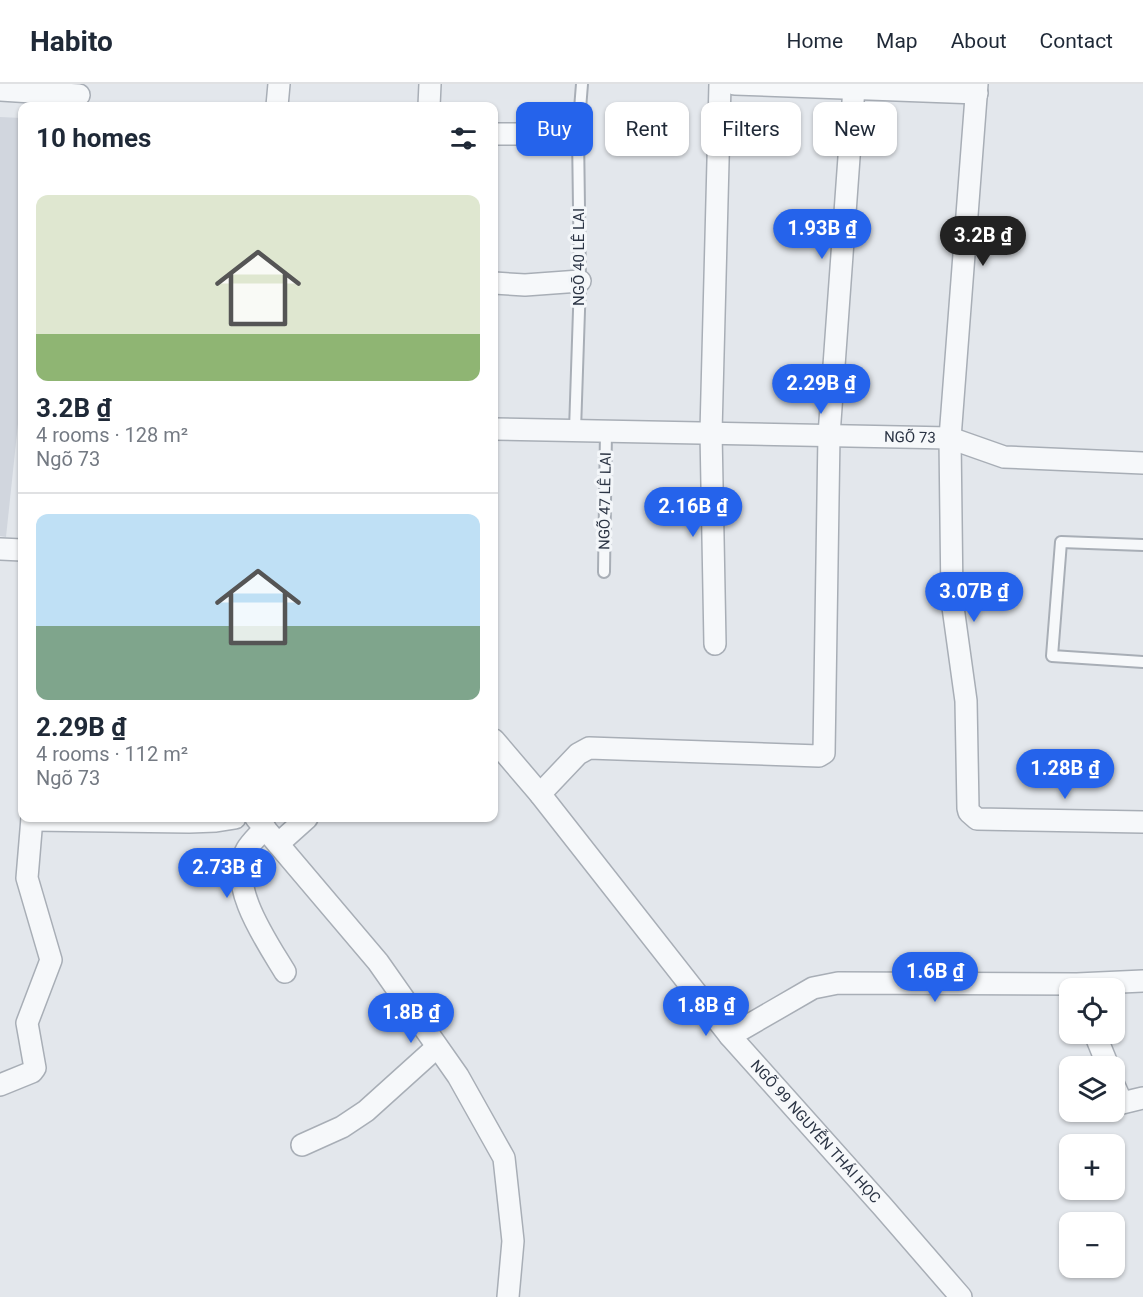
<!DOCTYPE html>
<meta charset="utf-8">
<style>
body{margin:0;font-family:Roboto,sans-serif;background:#f6f6f7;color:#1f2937;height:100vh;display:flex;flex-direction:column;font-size:22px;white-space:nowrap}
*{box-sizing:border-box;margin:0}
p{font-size:20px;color:#747a83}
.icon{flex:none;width:33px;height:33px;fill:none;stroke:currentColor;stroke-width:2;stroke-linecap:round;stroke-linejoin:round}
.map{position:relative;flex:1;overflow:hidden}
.sheet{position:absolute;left:18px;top:18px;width:480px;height:720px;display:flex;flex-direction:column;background:#fff;border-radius:12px;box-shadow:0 2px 4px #0004}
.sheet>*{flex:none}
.top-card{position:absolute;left:516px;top:18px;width:537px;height:54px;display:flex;gap:12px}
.buttons{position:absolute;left:1059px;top:894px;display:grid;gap:12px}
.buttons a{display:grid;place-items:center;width:66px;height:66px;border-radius:12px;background:#fff;box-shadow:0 2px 4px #0004;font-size:30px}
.price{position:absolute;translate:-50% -51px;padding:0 14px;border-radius:21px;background:#2563eb;color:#fff;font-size:20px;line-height:39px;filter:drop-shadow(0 2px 3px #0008)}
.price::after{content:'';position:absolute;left:50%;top:36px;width:18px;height:14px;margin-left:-9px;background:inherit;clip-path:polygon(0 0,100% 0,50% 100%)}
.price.active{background:#222;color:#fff}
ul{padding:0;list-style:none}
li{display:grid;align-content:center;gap:12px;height:318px;padding:0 18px}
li+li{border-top:2px solid #e0e1e3}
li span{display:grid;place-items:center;height:186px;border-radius:12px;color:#555}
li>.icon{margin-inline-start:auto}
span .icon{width:108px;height:108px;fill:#fffc;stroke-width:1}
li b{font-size:26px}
h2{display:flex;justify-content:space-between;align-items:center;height:72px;padding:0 18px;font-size:26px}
.tag{padding:0 21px;border-radius:12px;background:#fff;box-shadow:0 2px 4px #0004;font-size:21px;line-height:54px}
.tag.active{background:#2563eb;color:#fff}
header{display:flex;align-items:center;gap:36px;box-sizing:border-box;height:84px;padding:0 30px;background:#fff;border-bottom:2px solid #e0e1e3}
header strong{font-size:28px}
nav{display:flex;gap:33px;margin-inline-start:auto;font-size:21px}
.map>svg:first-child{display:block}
.built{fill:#d1d6de}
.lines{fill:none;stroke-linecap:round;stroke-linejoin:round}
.lane-casing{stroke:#a8aeb6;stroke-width:14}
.street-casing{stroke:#a8aeb6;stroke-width:24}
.lane{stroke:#f6f8fa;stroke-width:10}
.street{stroke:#f6f8fa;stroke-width:21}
.labels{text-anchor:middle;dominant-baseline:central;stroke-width:6;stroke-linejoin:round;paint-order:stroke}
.street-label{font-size:15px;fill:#2b3444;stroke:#f3f6f9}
</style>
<header>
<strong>Habito</strong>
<nav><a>Home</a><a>Map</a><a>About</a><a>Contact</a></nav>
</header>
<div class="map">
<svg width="1143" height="1213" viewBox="0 0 1143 1213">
<rect width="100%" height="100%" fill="#e3e7ec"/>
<polygon class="built" points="0,33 22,34 22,302 6,453 0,452"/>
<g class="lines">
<defs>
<g id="lane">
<polyline points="575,346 580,197 578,50 582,0"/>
<polyline points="1143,461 1061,458 1052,572 1143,578"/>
<polyline points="604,488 606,347"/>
</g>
<g id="street">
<polyline points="735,0 977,9"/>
<polyline points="977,0 950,354 952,516 966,617 968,724 969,728 977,735 1143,738"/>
<polyline points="0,6 79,11"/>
<polyline points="277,22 279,0"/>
<polyline points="429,22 430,0"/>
<polyline points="494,50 578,50"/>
<polyline points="494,199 525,201 580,197"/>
<path id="s1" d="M494,345L950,354L1004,373L1143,379"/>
<polyline points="0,465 22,466"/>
<polyline points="715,560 711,348 720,0"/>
<path id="s2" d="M494,656L540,710L730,952L883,1123L961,1213"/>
<polyline points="540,710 578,670 589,664 819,672 824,669 829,351 854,4"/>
<polyline points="256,734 378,878 458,992 504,1074 513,1157 508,1213"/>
<polyline points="32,736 189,738 216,737 235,734"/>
<path d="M265,744C259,751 251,758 247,765C226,800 267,858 285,888"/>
<polyline points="278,760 307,734"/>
<polyline points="1095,950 1108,982"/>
<polyline points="730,952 813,904 838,899 1077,900 1143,897"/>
<polyline points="0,1001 32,988 35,984 27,939 51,876 27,794 32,734"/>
<polyline points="1114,1001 1122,1019 1143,1014"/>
<polyline points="302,1061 342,1043 366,1027 437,963"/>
</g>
</defs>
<use href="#lane" class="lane-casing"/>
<use href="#street" class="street-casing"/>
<use href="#lane" class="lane"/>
<use href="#street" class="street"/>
</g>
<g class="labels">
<g class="street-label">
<text transform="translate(579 173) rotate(-90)">NGÕ 40 LÊ LAI</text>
<text stroke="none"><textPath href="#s1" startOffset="416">NGÕ 73</textPath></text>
<text transform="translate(605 417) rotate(-89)">NGÕ 47 LÊ LAI</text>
<text stroke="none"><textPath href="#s2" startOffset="507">NGÕ 99 NGUYỄN THÁI HỌC</textPath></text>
</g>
</g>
</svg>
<div class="buttons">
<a><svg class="icon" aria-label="locate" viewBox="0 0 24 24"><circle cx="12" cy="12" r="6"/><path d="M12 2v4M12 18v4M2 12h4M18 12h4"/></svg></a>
<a><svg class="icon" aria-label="layers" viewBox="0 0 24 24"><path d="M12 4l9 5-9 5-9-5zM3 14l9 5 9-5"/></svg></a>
<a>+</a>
<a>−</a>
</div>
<b class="price" style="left:822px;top:176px">1.93B ₫</b>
<b class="price active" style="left:983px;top:183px">3.2B ₫</b>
<b class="price" style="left:821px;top:331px">2.29B ₫</b>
<b class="price" style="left:693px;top:454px">2.16B ₫</b>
<b class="price" style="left:974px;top:539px">3.07B ₫</b>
<b class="price" style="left:1065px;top:716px">1.28B ₫</b>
<b class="price" style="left:227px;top:815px">2.73B ₫</b>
<b class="price" style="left:935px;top:919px">1.6B ₫</b>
<b class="price" style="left:706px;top:953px">1.8B ₫</b>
<b class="price" style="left:411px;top:960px">1.8B ₫</b>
<div class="top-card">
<a class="tag active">Buy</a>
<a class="tag">Rent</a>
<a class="tag">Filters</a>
<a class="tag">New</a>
</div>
<section class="sheet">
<h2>10 homes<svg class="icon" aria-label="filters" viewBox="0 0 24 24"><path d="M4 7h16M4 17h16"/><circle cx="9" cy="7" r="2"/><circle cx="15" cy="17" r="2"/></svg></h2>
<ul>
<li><span style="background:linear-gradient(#dfe7d0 75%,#8fb573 0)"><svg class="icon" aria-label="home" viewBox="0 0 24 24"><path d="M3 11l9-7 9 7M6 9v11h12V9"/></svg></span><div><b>3.2B ₫</b><p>4 rooms · 128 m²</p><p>Ngõ 73</p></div></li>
<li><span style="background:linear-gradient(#bfe0f5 60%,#7fa58c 0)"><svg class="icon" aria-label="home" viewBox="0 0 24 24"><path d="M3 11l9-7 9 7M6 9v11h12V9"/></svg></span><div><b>2.29B ₫</b><p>4 rooms · 112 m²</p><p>Ngõ 73</p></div></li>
</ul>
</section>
</div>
